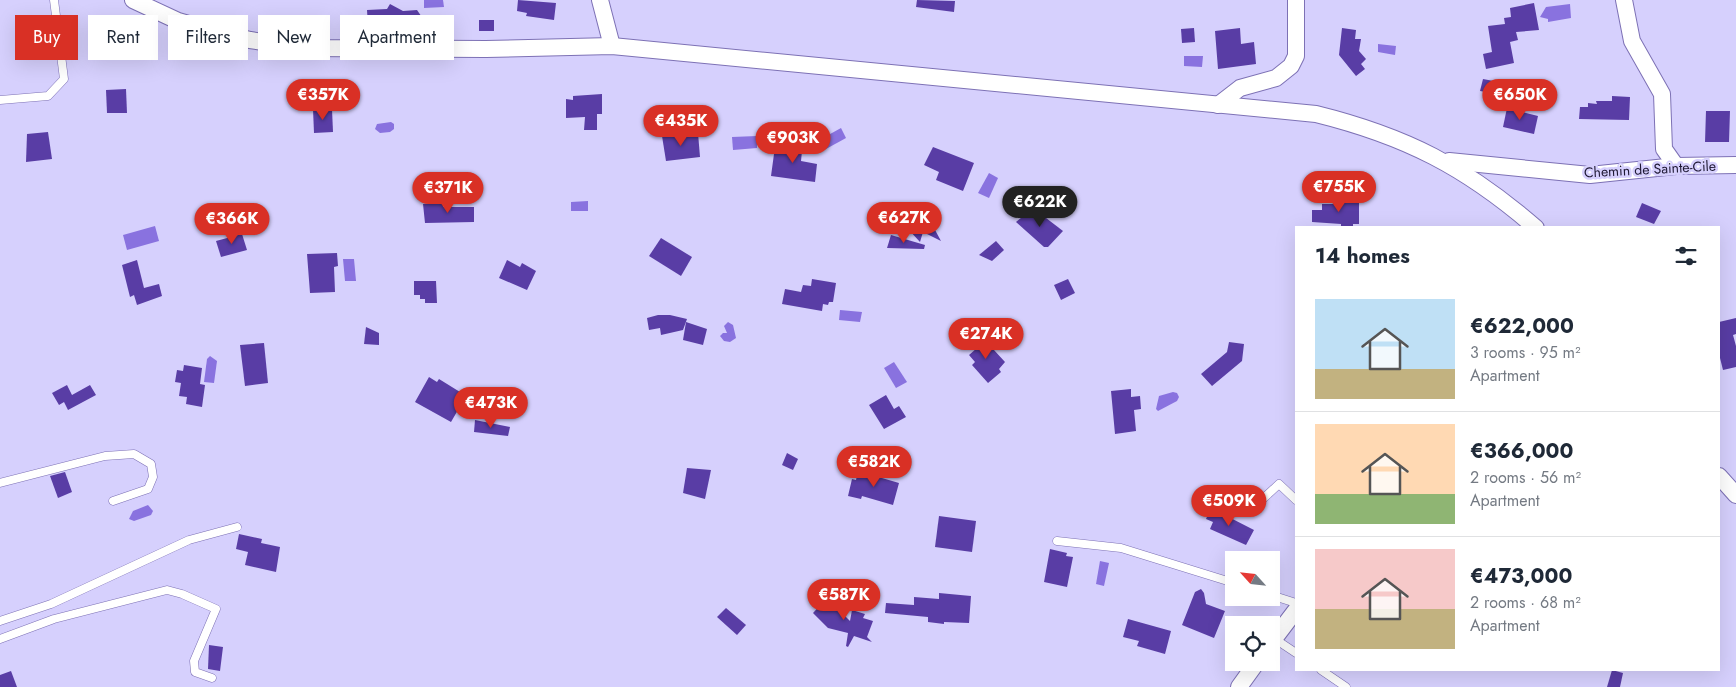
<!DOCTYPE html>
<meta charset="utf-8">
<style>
body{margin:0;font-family:Jost,sans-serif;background:#f6f6f7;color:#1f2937;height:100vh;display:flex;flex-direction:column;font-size:19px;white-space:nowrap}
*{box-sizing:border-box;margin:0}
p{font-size:16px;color:#747a83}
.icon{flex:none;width:28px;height:28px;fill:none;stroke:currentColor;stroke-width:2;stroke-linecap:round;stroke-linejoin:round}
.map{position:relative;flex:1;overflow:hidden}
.side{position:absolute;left:1295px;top:226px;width:425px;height:445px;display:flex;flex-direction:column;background:#fff;border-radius:0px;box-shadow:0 5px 20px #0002}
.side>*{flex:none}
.hud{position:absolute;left:15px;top:15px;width:475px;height:45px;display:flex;gap:10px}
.needle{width:32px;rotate:297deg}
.buttons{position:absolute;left:1225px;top:551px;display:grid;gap:10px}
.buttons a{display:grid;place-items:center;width:55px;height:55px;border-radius:0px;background:#fff;box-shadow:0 5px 20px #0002;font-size:25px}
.price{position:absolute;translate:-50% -42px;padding:0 11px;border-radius:18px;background:#d93025;color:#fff;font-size:16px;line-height:32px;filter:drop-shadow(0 1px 2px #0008)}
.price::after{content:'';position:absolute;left:50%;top:30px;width:15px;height:11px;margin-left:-8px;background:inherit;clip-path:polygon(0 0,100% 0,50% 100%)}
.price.selected{background:#222;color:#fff}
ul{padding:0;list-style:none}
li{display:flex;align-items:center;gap:15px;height:125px;padding:0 20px}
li+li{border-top:1px solid #e0e1e3}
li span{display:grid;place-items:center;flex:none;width:140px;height:100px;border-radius:0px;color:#555}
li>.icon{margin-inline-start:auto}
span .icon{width:60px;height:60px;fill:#fffc;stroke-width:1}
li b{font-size:21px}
h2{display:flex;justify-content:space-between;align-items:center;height:60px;padding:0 20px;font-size:21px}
.tag{padding:0 18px;border-radius:0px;background:#fff;box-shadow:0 5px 20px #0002;font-size:18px;line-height:45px}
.tag.selected{background:#d93025;color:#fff}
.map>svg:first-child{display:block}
.water{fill:#8972df}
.building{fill:#593da5}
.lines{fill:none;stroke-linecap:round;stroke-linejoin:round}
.lane-casing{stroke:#7d71b5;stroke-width:9}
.street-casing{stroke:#7d71b5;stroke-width:18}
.lane{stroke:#fff;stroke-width:8}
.street{stroke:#fff;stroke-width:16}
.labels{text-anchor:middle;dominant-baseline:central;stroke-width:5;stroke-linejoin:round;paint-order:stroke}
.street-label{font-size:14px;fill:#1d1732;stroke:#d6d0fd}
</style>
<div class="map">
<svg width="1736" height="687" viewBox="0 0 1736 687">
<rect width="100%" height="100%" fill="#d6d0fd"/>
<g class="water">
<polygon points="424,0 443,0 444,7 424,8"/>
<polygon points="1570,4 1571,18 1548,22 1548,19 1540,17 1546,7"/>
<polygon points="1378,44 1396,46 1395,55 1378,52"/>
<polygon points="1184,56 1203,56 1202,67 1184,66"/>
<polygon points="391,122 394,124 394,129 390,132 380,133 375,129 377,124"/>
<polygon points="841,128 846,138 826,149 821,139"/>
<polygon points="757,136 757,148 733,150 732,137"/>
<polygon points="989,173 998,178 989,198 978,193"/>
<polygon points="588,201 588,211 571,211 571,202"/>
<polygon points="155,226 159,241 127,250 123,235"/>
<polygon points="343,259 354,259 356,281 345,281"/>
<polygon points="840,310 862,312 860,322 839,320"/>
<polygon points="728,322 733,325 736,338 730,342 724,341 720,336 723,333 727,333 724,326"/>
<polygon points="210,356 217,361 214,383 204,382 207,359"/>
<polygon points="894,362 907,382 896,388 884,368"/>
<polygon points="1173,392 1177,393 1179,397 1177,401 1158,411 1156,409 1159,396"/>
<polygon points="475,394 505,400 503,413 472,408"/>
<polygon points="148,505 153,511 151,515 134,521 129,519 133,511"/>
<polygon points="1100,561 1109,563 1104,586 1096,584"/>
</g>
<g class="building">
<polygon points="518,0 556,3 554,20 526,16 527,13 517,11"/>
<polygon points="917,0 955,1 954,12 916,7"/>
<polygon points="1534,3 1539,30 1516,32 1518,40 1510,42 1514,63 1486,69 1483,54 1492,52 1488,26 1505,24 1504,18 1511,17 1510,8"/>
<polygon points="390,4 403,11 417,10 428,26 368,26 367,10 387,9"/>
<rect x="479" y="20" width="15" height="11"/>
<polygon points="1194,28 1195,42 1182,43 1181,29"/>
<polygon points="1240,28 1241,44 1254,42 1256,64 1218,69 1215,31"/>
<polygon points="1342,28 1356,30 1355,39 1361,39 1359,51 1366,59 1361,64 1365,69 1356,76 1339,55"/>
<polygon points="1483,79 1504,83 1502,95 1480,91"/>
<polygon points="126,89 127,113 107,113 106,90"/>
<polygon points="602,94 602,114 597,114 597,130 584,130 585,117 566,118 566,99 573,100 573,96"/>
<polygon points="1612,96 1630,97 1629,120 1579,119 1580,107 1588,107 1588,103 1597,104 1596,101 1612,101"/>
<polygon points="1507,108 1538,116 1534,134 1503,127"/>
<polygon points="313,109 332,109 333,132 314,133"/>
<polygon points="1706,111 1730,111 1729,142 1705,142"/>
<polygon points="48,132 52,159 26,162 27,134"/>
<polygon points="698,133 700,157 666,161 662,136"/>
<polygon points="785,139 803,141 801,161 817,164 815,182 771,176 774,154 784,154"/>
<polygon points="933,147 974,163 963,191 936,180 939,172 924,165"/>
<polygon points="1341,198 1359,198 1359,224 1353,224 1353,227 1341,227 1341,224 1312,222 1312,210 1322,210 1322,204 1341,204"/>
<polygon points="921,203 928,217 941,241 923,232 920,242 909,230"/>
<polygon points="1642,203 1661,211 1654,224 1636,217"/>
<polygon points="423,204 443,204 443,207 474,207 474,222 425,223"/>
<polygon points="1033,208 1063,231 1048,247 1044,247 1016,222"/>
<polygon points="242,234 247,250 221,257 216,241"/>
<polygon points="891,235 925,245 924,249 887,248"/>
<polygon points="661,238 692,257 681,276 649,256"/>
<polygon points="996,241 1004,250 992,261 979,255"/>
<polygon points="337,253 338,266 334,267 335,292 310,293 307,254"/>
<polygon points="137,260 144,288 159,284 162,296 137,305 134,295 130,297 122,265"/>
<polygon points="507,260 520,267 522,263 536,271 527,290 499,278"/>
<polygon points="812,279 836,283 833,302 829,302 828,305 823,304 822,311 782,304 785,289 801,292 803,285 811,286"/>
<polygon points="1068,279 1075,293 1061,300 1054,285"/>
<polygon points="414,281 436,281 437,303 425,303 425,299 420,299 420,295 414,295"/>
<polygon points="658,315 670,315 687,319 683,330 661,335 660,328 649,330 647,318"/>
<polygon points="1736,318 1736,334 1733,335 1736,346 1736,367 1723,370 1719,354 1719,322"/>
<polygon points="686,322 707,329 703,345 683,340"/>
<polygon points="366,327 379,333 379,345 364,344"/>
<polygon points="982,337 1005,362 999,369 1001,372 988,383 972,365 975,362 969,355 977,348 973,343"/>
<polygon points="1229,342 1244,344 1242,361 1212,386 1201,374 1227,352"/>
<polygon points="264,343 268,383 245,386 240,345"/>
<polygon points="184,365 202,368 200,384 205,385 202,407 186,404 187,397 179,396 181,383 175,382 177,370 183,371"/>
<polygon points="429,377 437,382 439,379 460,392 456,399 462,403 451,422 415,402"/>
<polygon points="67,385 72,395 90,385 96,395 68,410 64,402 59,405 52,393"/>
<polygon points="1131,389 1131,397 1140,396 1141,409 1134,410 1136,431 1115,434 1111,391"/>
<polygon points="886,395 894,409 899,406 906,417 884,429 869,405"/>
<polygon points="475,420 510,427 508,436 474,432"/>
<polygon points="787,453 798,459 793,470 782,465"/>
<polygon points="687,468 711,470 705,499 683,493"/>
<polygon points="858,471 899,483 893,505 862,496 861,499 848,496 852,479 856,480"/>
<polygon points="65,472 72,492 58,498 50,476"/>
<polygon points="1211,508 1254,530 1246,545 1210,529 1213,522 1206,519"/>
<polygon points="939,516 976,521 972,552 935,547"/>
<polygon points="239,534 262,539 261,543 280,547 276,572 245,565 248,552 236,549"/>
<polygon points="1050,549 1067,553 1066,556 1073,557 1067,587 1044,582"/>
<polygon points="1201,589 1204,593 1206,604 1225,611 1214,638 1182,625 1195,592"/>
<polygon points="939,593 971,596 969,623 944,622 944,624 928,622 928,617 885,613 886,603 914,605 914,597 939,599"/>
<polygon points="827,598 850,621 852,610 865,614 863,618 873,621 867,637 872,642 854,636 848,647 846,646 848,633 828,628 813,613"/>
<polygon points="726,608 746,625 737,635 717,617"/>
<polygon points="1128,619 1171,631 1165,654 1137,646 1139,641 1123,637"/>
<polygon points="209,645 223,647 220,671 208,669"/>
<polygon points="1612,670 1623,673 1620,687 1607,687"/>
<polygon points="11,671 17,687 0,687 0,675"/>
</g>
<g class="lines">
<defs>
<g id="lane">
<polyline points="0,100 48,96 64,79 54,0"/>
<polyline points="0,483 105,456 134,454 151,464 153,477 148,489 113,501"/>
<polyline points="1252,509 1279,484 1296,500"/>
<polyline points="1057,541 1121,548 1234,583"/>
<polyline points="1271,595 1296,603"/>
<polyline points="0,621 51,604 189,540 237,527"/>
<polyline points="0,639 54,619 167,590 182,594 216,609 194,661 195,672 212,678"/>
<polyline points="1275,639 1296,653"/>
<polyline points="1321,670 1346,687"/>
</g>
<g id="street">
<path d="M133,0L178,21L209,30L250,40L300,48L486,49L612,46L1316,114C1405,136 1466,167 1536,228"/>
<polyline points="600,0 612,46"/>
<polyline points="1624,0 1632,41 1662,94 1664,149 1676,166"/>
<polyline points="1218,105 1240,88 1276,78 1291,66 1296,56 1296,0"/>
<polyline points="1449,161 1590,175 1676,166 1736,165"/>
<polyline points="1719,476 1736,495"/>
<polyline points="1271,643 1296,610"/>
<polyline points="1239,687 1257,662"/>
</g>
</defs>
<use href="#lane" class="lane-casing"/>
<use href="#street" class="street-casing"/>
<use href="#lane" class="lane"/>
<use href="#street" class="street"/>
</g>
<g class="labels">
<g class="street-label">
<text transform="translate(1650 169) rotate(-3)">Chemin de Sainte-Cile</text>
</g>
</g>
</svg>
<div class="buttons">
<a><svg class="needle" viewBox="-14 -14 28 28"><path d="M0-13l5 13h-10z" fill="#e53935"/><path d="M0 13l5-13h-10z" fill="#747a83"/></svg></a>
<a><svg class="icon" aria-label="locate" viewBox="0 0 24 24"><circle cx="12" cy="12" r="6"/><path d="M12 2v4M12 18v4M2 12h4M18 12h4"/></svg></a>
</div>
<b class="price" style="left:323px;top:121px">€357K</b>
<b class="price" style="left:1520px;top:121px">€650K</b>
<b class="price" style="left:681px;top:147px">€435K</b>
<b class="price" style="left:793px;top:164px">€903K</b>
<b class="price" style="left:1339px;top:213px">€755K</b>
<b class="price" style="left:448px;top:214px">€371K</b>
<b class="price selected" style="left:1040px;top:228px">€622K</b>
<b class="price" style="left:904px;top:244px">€627K</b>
<b class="price" style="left:232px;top:245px">€366K</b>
<b class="price" style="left:986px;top:360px">€274K</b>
<b class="price" style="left:491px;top:429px">€473K</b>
<b class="price" style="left:874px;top:488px">€582K</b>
<b class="price" style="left:1229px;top:527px">€509K</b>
<b class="price" style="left:844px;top:621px">€587K</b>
<div class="hud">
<a class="tag selected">Buy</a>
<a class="tag">Rent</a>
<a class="tag">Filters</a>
<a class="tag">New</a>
<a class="tag">Apartment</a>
</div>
<section class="side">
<h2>14 homes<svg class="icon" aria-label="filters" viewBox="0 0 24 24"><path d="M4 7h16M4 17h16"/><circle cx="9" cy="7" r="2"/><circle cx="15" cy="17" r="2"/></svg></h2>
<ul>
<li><span style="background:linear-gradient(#bfe0f5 70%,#c2b280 0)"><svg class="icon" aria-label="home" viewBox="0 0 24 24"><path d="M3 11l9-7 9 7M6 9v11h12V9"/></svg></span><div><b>€622,000</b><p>3 rooms · 95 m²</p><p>Apartment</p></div></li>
<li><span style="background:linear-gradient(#ffd9b3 70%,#8fb573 0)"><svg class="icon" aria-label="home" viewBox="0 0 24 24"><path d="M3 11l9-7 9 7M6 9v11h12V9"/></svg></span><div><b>€366,000</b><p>2 rooms · 56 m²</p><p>Apartment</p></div></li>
<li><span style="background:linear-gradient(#f6c9c9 60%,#c2b280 0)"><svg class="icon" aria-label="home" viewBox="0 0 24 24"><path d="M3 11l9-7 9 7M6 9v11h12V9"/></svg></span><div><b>€473,000</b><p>2 rooms · 68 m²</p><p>Apartment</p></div></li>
</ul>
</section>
</div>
